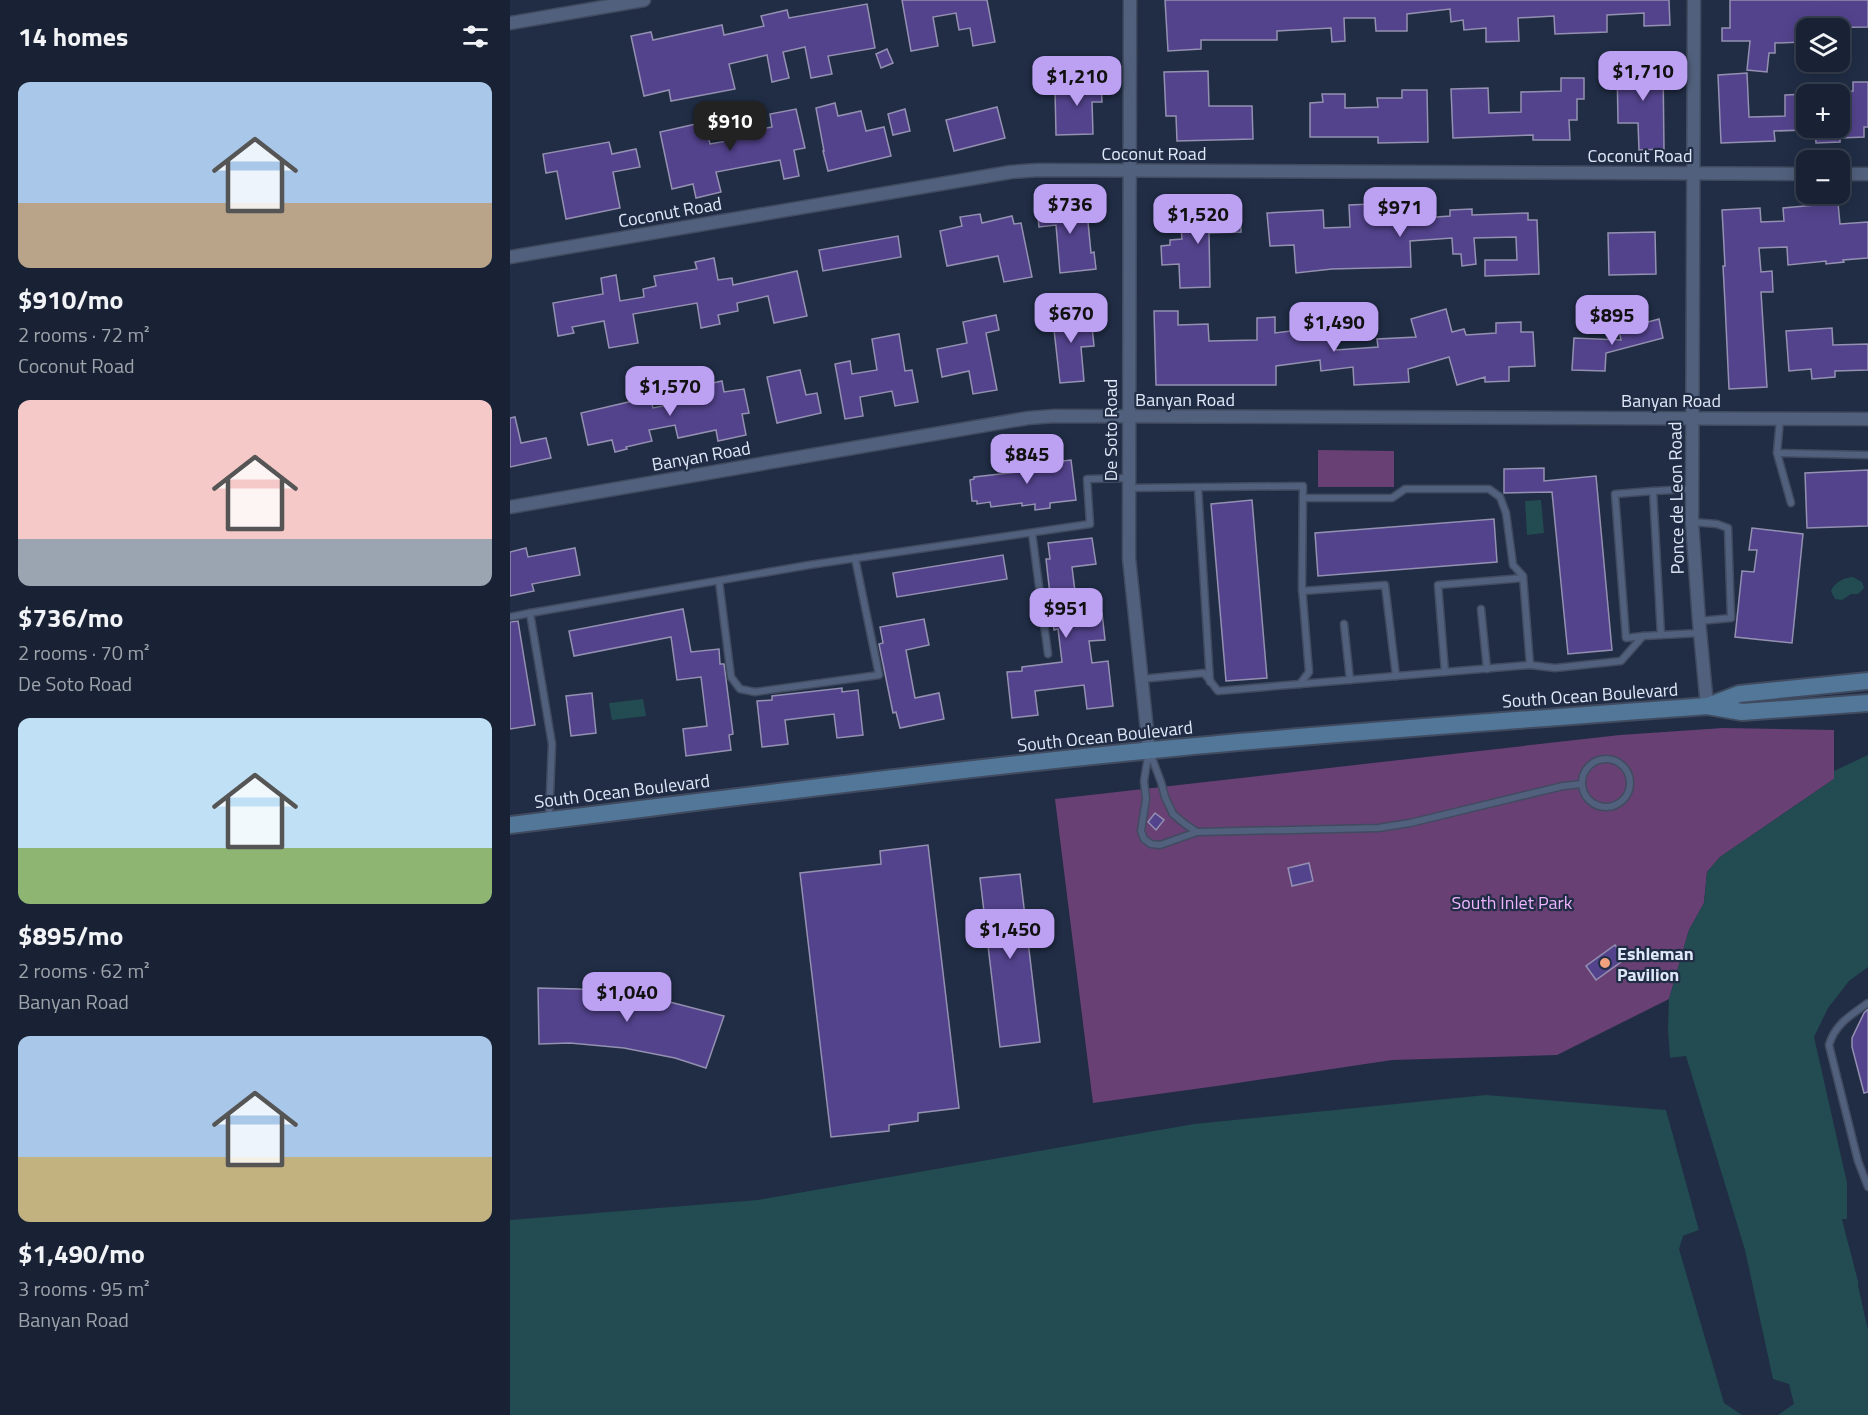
<!DOCTYPE html>
<meta charset="utf-8">
<style>
body{margin:0;font-family:"Titillium Web",sans-serif;background:#212a3c;color:#f1f3f6;height:100vh;display:flex;flex-direction:column;font-size:22px;white-space:nowrap}
*{box-sizing:border-box;margin:0}
p{font-size:20px;color:#9fa4ac}
.icon{flex:none;width:33px;height:33px;fill:none;stroke:currentColor;stroke-width:2;stroke-linecap:round;stroke-linejoin:round}
.map{position:relative;flex:1;overflow:hidden}
.sheet{display:flex;flex-direction:column;background:#182234;width:510px}
.sheet>*{flex:none}
.fabs{position:absolute;left:1286px;top:18px;display:grid;gap:12px}
.fabs a{display:grid;place-items:center;width:54px;height:54px;border-radius:12px;background:#182234;box-shadow:0 3px 15px #0003,0 0 0 2px #363f4f;font-size:30px}
.price{position:absolute;translate:-50% -51px;padding:0 14px;border-radius:12px;background:#bca0f2;color:#111;font-size:20px;line-height:39px;filter:drop-shadow(0 2px 3px #0008)}
.price::after{content:'';position:absolute;left:50%;top:36px;width:18px;height:14px;margin-left:-9px;background:inherit;clip-path:polygon(0 0,100% 0,50% 100%)}
.price.active{background:#222;color:#fff}
ul{padding:0;list-style:none}
li{display:grid;align-content:center;gap:12px;height:318px;padding:0 18px}
li span{display:grid;place-items:center;height:186px;border-radius:12px;color:#555}
li>.icon{margin-inline-start:auto}
span .icon{width:108px;height:108px;fill:#fffc;stroke-width:1}
li b{font-size:26px}
h2{display:flex;justify-content:space-between;align-items:center;height:72px;padding:0 18px;font-size:26px}
main{display:flex;flex:1;min-height:0}
.map>svg:first-child{display:block}
.green{fill:#694074}
.water{fill:#224c51}
.pier{fill:#202d45}
.building{fill:#53438d;stroke:#9490b1;stroke-width:1.5}
.lines{fill:none;stroke-linecap:round;stroke-linejoin:round}
.service-casing{stroke:#414b60;stroke-width:9}
.minor-casing{stroke:#414b60;stroke-width:15}
.secondary-casing{stroke:#414b60;stroke-width:20}
.service{stroke:#51607c;stroke-width:6}
.minor{stroke:#51607c;stroke-width:12}
.secondary{stroke:#527798;stroke-width:16}
.poi-dot{fill:#f2a17e;stroke:#202d45;stroke-width:2}
.labels{text-anchor:middle;dominant-baseline:central;stroke-width:4.5;stroke-linejoin:round;paint-order:stroke}
.street-label{font-size:18px;fill:#dfe8f8;stroke:#202d45}
.park-label{font-size:18px;fill:#eeb4fe;stroke:#202d45}
.poi-label{font-size:18px;font-weight:bold;fill:#dfe8f8;stroke:#202d45;text-anchor:start}
</style>
<main>
<section class="sheet">
<h2>14 homes<svg class="icon" aria-label="filters" viewBox="0 0 24 24"><path d="M4 7h16M4 17h16"/><circle cx="9" cy="7" r="2"/><circle cx="15" cy="17" r="2"/></svg></h2>
<ul>
<li><span style="background:linear-gradient(#a9c7e8 65%,#b9a48a 0)"><svg class="icon" aria-label="home" viewBox="0 0 24 24"><path d="M3 11l9-7 9 7M6 9v11h12V9"/></svg></span><div><b>$910/mo</b><p>2 rooms · 72 m²</p><p>Coconut Road</p></div></li>
<li><span style="background:linear-gradient(#f6c9c9 75%,#9aa5b1 0)"><svg class="icon" aria-label="home" viewBox="0 0 24 24"><path d="M3 11l9-7 9 7M6 9v11h12V9"/></svg></span><div><b>$736/mo</b><p>2 rooms · 70 m²</p><p>De Soto Road</p></div></li>
<li><span style="background:linear-gradient(#bfe0f5 70%,#8fb573 0)"><svg class="icon" aria-label="home" viewBox="0 0 24 24"><path d="M3 11l9-7 9 7M6 9v11h12V9"/></svg></span><div><b>$895/mo</b><p>2 rooms · 62 m²</p><p>Banyan Road</p></div></li>
<li><span style="background:linear-gradient(#a9c7e8 65%,#c2b280 0)"><svg class="icon" aria-label="home" viewBox="0 0 24 24"><path d="M3 11l9-7 9 7M6 9v11h12V9"/></svg></span><div><b>$1,490/mo</b><p>3 rooms · 95 m²</p><p>Banyan Road</p></div></li>
</ul>
</section>
<div class="map">
<svg width="1358" height="1415" viewBox="0 0 1358 1415">
<rect width="100%" height="100%" fill="#202d45"/>
<g class="green">
<polygon points="808,450 884,451 884,487 808,487"/>
<polygon points="1213,728 1324,730 1324,779 1210,857 1197,872 1194,903 1179,930 1159,999 1047,1055 882,1060 714,1085 583,1103 545,799 1110,735"/>
</g>
<g class="water">
<polygon points="1031,500 1034,533 1017,535 1015,501"/>
<path d="M1343,577L1352,582L1354,588L1348,594H1341L1332,600L1325,599L1321,591C1325,582 1333,578 1343,577Z"/>
<polygon points="133,699 136,716 102,720 99,703"/>
<polygon points="1358,755 1358,967 1339,981 1318,1008 1304,1037 1337,1183 1337,1219 1332,1219 1349,1285 1348,1285 1358,1329 1358,1415 1245,1415 1260,1409 1262,1397 1173,1084 1160,1058 1158,1029 1159,999 1179,930 1194,903 1197,872 1210,857 1324,779 1324,771"/>
<polygon points="976,1095 1156,1110 1189,1230 1173,1236 1219,1399 1243,1415 0,1415 0,1220 248,1200 684,1124"/>
</g>
<g class="pier">
<polygon points="1176,1056 1235,1250 1263,1379 1279,1384 1284,1404 1268,1415 1232,1415 1214,1403 1169,1249 1173,1236 1189,1230 1156,1107 1159,1109 1192,1230 1190,1233 1177,1238 1221,1397 1244,1412 1257,1407 1259,1397 1170,1085 1157,1058"/>
<polygon points="1332,1219 1337,1219 1338,1221 1336,1222 1352,1284 1351,1287 1358,1316 1358,1329 1348,1285 1349,1284"/>
</g>
<g class="building">
<polygon points="392,0 477,0 485,42 463,46 460,28 449,30 446,13 423,17 428,46 401,51"/>
<polygon points="655,0 1159,0 1160,25 1134,26 1134,13 1097,15 1097,32 1045,34 1044,16 1008,18 1009,41 976,42 976,28 954,30 953,20 941,22 940,9 897,14 897,31 866,31 865,18 834,18 835,41 822,42 821,28 767,31 767,40 691,40 691,49 658,51"/>
<polygon points="1220,0 1358,0 1358,27 1296,28 1293,30 1294,42 1265,43 1265,53 1259,53 1257,72 1237,70 1240,41 1212,41 1212,28 1220,28"/>
<polygon points="357,4 365,48 318,56 322,74 301,78 295,47 273,52 279,78 262,82 257,55 219,64 225,89 161,101 159,90 134,96 121,36 141,32 143,40 212,25 214,35 254,26 251,16 277,10 279,18"/>
<polygon points="377,49 383,63 371,68 366,54"/>
<polygon points="1153,63 1154,149 1129,150 1128,123 1108,123 1107,64"/>
<polygon points="698,71 699,106 742,106 743,139 667,141 666,116 656,116 654,72"/>
<polygon points="1237,73 1239,117 1275,116 1275,95 1296,94 1296,130 1264,131 1265,141 1211,143 1208,75"/>
<polygon points="1051,78 1074,78 1074,99 1067,99 1067,120 1059,120 1060,140 1023,140 1023,135 943,138 941,89 978,88 979,113 1011,112 1011,92 1051,91"/>
<polygon points="568,79 591,79 592,102 582,102 583,134 546,135 545,89 568,88"/>
<polygon points="1343,82 1358,82 1358,127 1354,127 1354,137 1330,138 1330,142 1306,143 1305,128 1329,128 1329,92 1343,91"/>
<polygon points="892,90 917,90 918,142 868,143 868,137 800,137 800,103 813,102 812,94 835,94 835,108 868,107 867,98 892,98"/>
<polygon points="325,103 328,116 351,111 356,131 374,127 381,156 318,171 313,151 314,151 306,108"/>
<polygon points="487,107 495,138 444,151 436,120"/>
<polygon points="286,109 295,148 284,150 289,176 274,179 270,160 206,172 211,192 186,198 183,184 162,189 150,132 195,122 200,144 234,138 233,132 262,127 260,114"/>
<polygon points="395,109 400,131 383,135 378,114"/>
<polygon points="99,142 102,154 126,149 130,167 103,172 110,208 56,219 47,171 36,173 33,154"/>
<polygon points="576,201 581,253 584,252 586,269 550,273 546,225 529,227 527,206"/>
<polygon points="1328,203 1330,224 1358,222 1358,258 1333,260 1334,262 1316,264 1316,261 1278,265 1277,247 1249,248 1251,272 1262,271 1263,292 1251,292 1257,387 1219,389 1215,303 1213,266 1215,266 1212,210 1250,208 1251,222 1274,221 1273,208"/>
<polygon points="862,204 862,206 899,205 899,219 940,216 940,210 962,209 962,215 1018,213 1018,220 1027,220 1029,274 975,276 975,260 1007,260 1006,237 964,238 966,264 952,266 951,254 943,254 942,238 900,241 901,267 822,269 786,273 784,245 760,246 757,213 813,210 814,228 840,227 839,205"/>
<polygon points="730,208 731,232 699,233 700,287 670,288 669,264 652,265 651,246 660,245 660,240 672,239 670,214 711,212 711,209"/>
<polygon points="470,214 472,223 502,216 504,224 511,223 522,277 494,282 488,256 437,266 430,231 452,226 450,217"/>
<polygon points="1145,232 1146,274 1099,275 1098,233"/>
<polygon points="388,236 391,257 313,271 309,250"/>
<polygon points="204,258 208,280 222,278 223,285 287,271 297,316 264,323 258,296 227,303 228,311 208,315 210,324 191,328 187,303 123,314 128,343 99,348 94,321 62,327 64,333 48,336 43,303 93,294 91,278 106,275 110,301 134,297 133,289 146,286 144,276 187,269 185,262"/>
<polygon points="572,309 573,326 582,326 584,346 571,347 574,381 550,383 542,312"/>
<polygon points="936,309 942,332 954,329 956,335 986,333 986,323 1011,322 1011,332 1023,332 1025,366 999,367 999,381 975,382 975,377 947,385 939,357 898,369 899,382 844,385 843,367 811,371 810,360 766,366 766,385 646,385 644,311 668,311 668,325 698,324 699,341 747,340 747,318 765,317 765,333 812,327 813,334 824,332 826,350 868,347 867,339 906,337 901,319"/>
<polygon points="486,315 489,330 476,333 487,390 463,394 459,371 432,377 427,349 457,343 453,322"/>
<polygon points="1149,319 1153,338 1096,353 1095,371 1062,370 1064,338 1111,340 1109,330"/>
<polygon points="1322,328 1323,345 1358,344 1358,370 1325,371 1325,377 1302,379 1301,369 1279,371 1276,331"/>
<polygon points="389,334 395,371 402,370 408,402 385,406 382,391 350,397 353,416 335,419 325,364 340,361 342,374 367,370 362,339"/>
<polygon points="290,370 296,395 307,393 311,413 267,423 257,377"/>
<polygon points="212,381 214,392 234,389 239,413 232,414 236,435 208,441 206,430 168,438 165,425 139,430 142,441 116,447 117,449 105,452 102,440 78,445 71,413 140,397 143,408 178,401 175,389"/>
<polygon points="5,417 11,443 36,438 41,458 0,467 0,418"/>
<polygon points="535,458 535,463 561,460 566,500 540,503 540,508 525,510 525,504 512,506 512,503 481,507 480,502 467,504 467,501 462,501 460,480 464,479 464,477 508,472 508,465 520,464 520,459"/>
<polygon points="1034,468 1034,481 1086,476 1102,650 1058,654 1042,492 994,493 994,469"/>
<polygon points="1358,470 1358,526 1297,528 1295,473"/>
<polygon points="742,500 757,678 716,681 701,504"/>
<polygon points="984,519 987,562 808,576 805,533"/>
<polygon points="1242,528 1293,534 1282,643 1225,637 1232,571 1244,572 1247,550 1239,550"/>
<polygon points="582,538 586,564 562,567 568,616 592,613 595,640 579,641 582,663 598,661 603,706 577,709 574,685 525,691 528,715 502,718 497,672 512,671 512,667 552,662 548,629 544,630 536,559 540,559 538,543"/>
<polygon points="16,548 18,557 65,548 70,575 22,584 24,591 0,596 0,552"/>
<polygon points="493,555 497,579 387,597 383,573"/>
<polygon points="173,609 181,652 209,649 210,664 214,664 223,734 219,735 221,750 176,756 173,729 197,726 191,677 167,680 161,637 64,656 59,631"/>
<polygon points="414,619 419,645 396,650 405,698 429,693 434,719 390,728 386,712 383,713 369,644 373,643 370,627"/>
<polygon points="8,621 25,725 0,729 0,622"/>
<polygon points="332,688 332,692 348,690 353,735 327,738 324,714 275,720 278,744 252,747 247,701 262,700 262,696"/>
<polygon points="82,693 86,733 61,736 56,696"/>
<polygon points="645,813 654,820 646,830 638,822"/>
<polygon points="418,845 449,1108 408,1113 408,1121 379,1125 379,1131 321,1137 290,873 371,864 370,851"/>
<polygon points="799,863 803,881 782,886 778,868"/>
<polygon points="510,874 530,1042 490,1047 470,878"/>
<polygon points="1105,945 1115,959 1086,980 1076,966"/>
<polygon points="28,988 69,989 129,994 214,1016 196,1068 165,1058 114,1048 60,1043 29,1044"/>
<polygon points="1358,1009 1358,1092 1354,1093 1342,1047 1342,1038 1354,1013"/>
</g>
<g class="lines">
<defs>
<g id="service">
<polyline points="1270,419 1267,453 1281,503"/>
<polyline points="1267,453 1358,455"/>
<polyline points="618,488 793,486 792,587 799,672 790,684 708,691 694,673 631,679"/>
<polyline points="688,488 700,682"/>
<polyline points="1143,491 1182,489"/>
<polyline points="1182,522 1207,524 1218,528 1221,618 1189,621"/>
<polyline points="522,533 538,654"/>
<polyline points="209,581 221,677 230,689 245,692 369,675 345,558"/>
<polyline points="792,591 875,585 886,676"/>
<polyline points="971,609 977,669"/>
<polyline points="20,613 299,565 580,524 577,479 618,478"/>
<polyline points="0,617 20,613 42,744 39,819"/>
<polyline points="834,624 840,680"/>
<polyline points="1133,636 1116,638 1105,494 1143,491 1151,635"/>
<polyline points="1020,665 1045,668 1111,661 1133,636 1190,633"/>
<polyline points="935,672 928,585 1013,578"/>
<polyline points="790,684 1020,665 1013,576 1003,565 996,513 990,497 979,489 895,489 882,498 793,498"/>
<polygon points="639,750 651,782 655,797 663,814 675,824 687,832 650,845 641,844 634,839 631,831 636,799 634,781"/>
<circle cx="1096" cy="783" r="24"/>
<polyline points="687,832 868,828 900,823 1053,786 1072,784"/>
<path d="M1358,1003C1341,1015 1325,1024 1319,1045L1348,1161L1358,1187"/>
</g>
<g id="minor">
<polyline points="620,0 619,558 639,750"/>
<polyline points="1184,0 1182,522 1189,621 1197,706"/>
<polyline points="0,23 134,0"/>
<polyline points="1329,174 1358,174"/>
<polyline points="0,257 501,172 528,170 1296,174"/>
<polyline points="0,507 518,418 545,416 1358,419"/>
</g>
<g id="secondary">
<polyline points="1198,706 1229,694 1358,681"/>
<path d="M0,825C214,799 428,771 643,750C827,732 1012,720 1197,706L1232,712L1358,703"/>
</g>
</defs>
<use href="#service" class="service-casing"/>
<use href="#minor" class="minor-casing"/>
<use href="#secondary" class="secondary-casing"/>
<use href="#service" class="service"/>
<use href="#minor" class="minor"/>
<use href="#secondary" class="secondary"/>
</g>
<circle class="poi-dot" cx="1095" cy="963" r="6"/>
<g class="labels">
<g class="street-label">
<text x="644" y="153">Coconut Road</text>
<text x="1130" y="155">Coconut Road</text>
<text transform="translate(160 212) rotate(-10)">Coconut Road</text>
<text x="675" y="399">Banyan Road</text>
<text x="1161" y="400">Banyan Road</text>
<text transform="translate(600 430) rotate(-90)">De Soto Road</text>
<text transform="translate(191 456) rotate(-10)">Banyan Road</text>
<text transform="translate(1166 498) rotate(-91)">Ponce de Leon Road</text>
<text transform="translate(1080 695) rotate(-4)">South Ocean Boulevard</text>
<text transform="translate(595 736) rotate(-6)">South Ocean Boulevard</text>
<text transform="translate(112 791) rotate(-7)">South Ocean Boulevard</text>
</g>
<g class="park-label">
<text x="1002" y="902">South Inlet Park</text>
</g>
<g class="poi-label">
<text x="1107" y="953">Eshleman<tspan x="1107" dy="21">Pavilion</tspan></text>
</g>
</g>
</svg>
<div class="fabs">
<a><svg class="icon" aria-label="layers" viewBox="0 0 24 24"><path d="M12 4l9 5-9 5-9-5zM3 14l9 5 9-5"/></svg></a>
<a>+</a>
<a>−</a>
</div>
<b class="price" style="left:1133px;top:102px">$1,710</b>
<b class="price" style="left:567px;top:107px">$1,210</b>
<b class="price active" style="left:220px;top:152px">$910</b>
<b class="price" style="left:560px;top:235px">$736</b>
<b class="price" style="left:890px;top:238px">$971</b>
<b class="price" style="left:688px;top:245px">$1,520</b>
<b class="price" style="left:561px;top:344px">$670</b>
<b class="price" style="left:1102px;top:346px">$895</b>
<b class="price" style="left:824px;top:353px">$1,490</b>
<b class="price" style="left:160px;top:417px">$1,570</b>
<b class="price" style="left:517px;top:485px">$845</b>
<b class="price" style="left:556px;top:639px">$951</b>
<b class="price" style="left:500px;top:960px">$1,450</b>
<b class="price" style="left:117px;top:1023px">$1,040</b>
</div>
</main>
